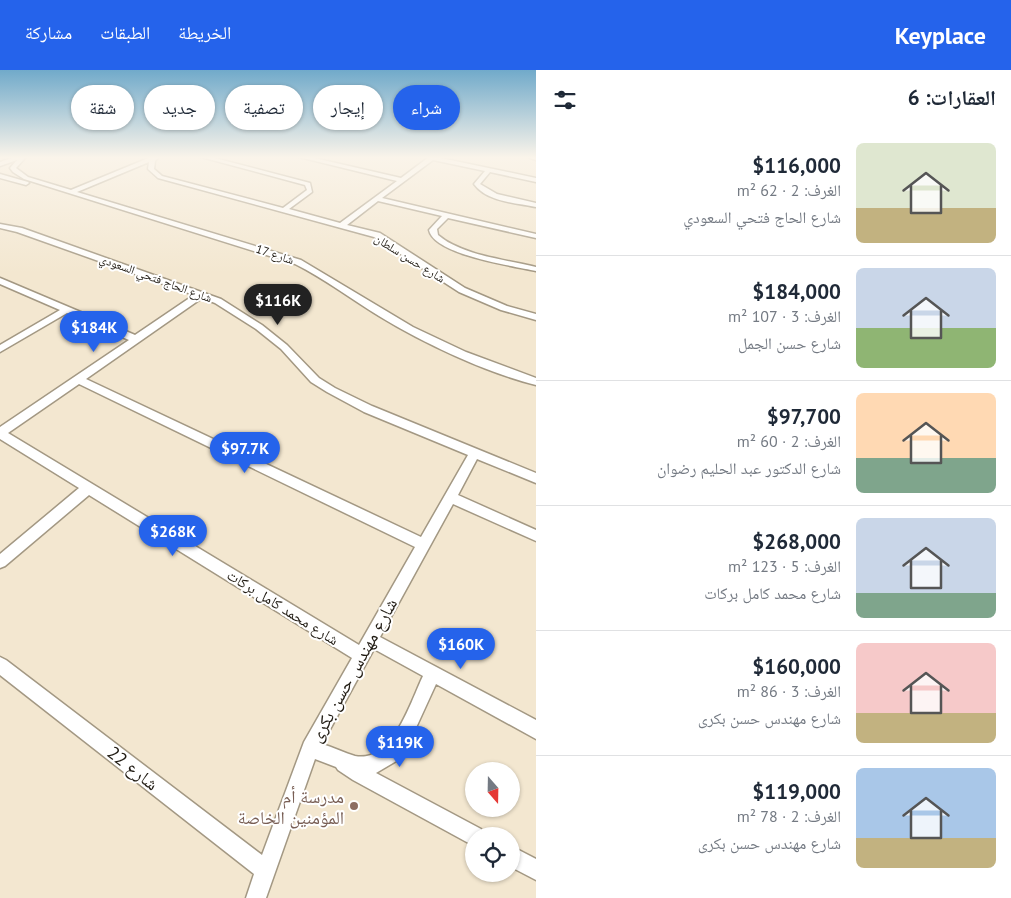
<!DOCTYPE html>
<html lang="ar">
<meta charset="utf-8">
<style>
body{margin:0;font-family:"PT Sans","Noto Naskh Arabic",sans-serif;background:#f2f2f3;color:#1f2937;direction:rtl;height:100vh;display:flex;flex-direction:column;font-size:19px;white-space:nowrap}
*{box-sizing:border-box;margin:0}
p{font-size:16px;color:#747a83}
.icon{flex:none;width:28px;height:28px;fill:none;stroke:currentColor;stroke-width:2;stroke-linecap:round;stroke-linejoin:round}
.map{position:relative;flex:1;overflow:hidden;direction:ltr}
.side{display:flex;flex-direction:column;background:#fff;width:475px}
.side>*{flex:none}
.hud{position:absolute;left:15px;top:15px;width:445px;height:45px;direction:rtl;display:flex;gap:10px}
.needle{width:32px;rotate:160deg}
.tools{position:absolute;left:465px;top:692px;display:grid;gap:10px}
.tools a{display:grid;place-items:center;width:55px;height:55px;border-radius:50%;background:#fff;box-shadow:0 1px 4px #0004;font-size:25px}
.price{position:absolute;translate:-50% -42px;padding:0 11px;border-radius:18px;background:#2563eb;color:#fff;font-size:16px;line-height:32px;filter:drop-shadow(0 1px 2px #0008)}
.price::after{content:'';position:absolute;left:50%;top:30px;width:15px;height:11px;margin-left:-8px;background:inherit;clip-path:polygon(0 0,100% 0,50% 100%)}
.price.current{background:#222;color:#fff}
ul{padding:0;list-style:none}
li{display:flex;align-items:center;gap:15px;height:125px;padding:0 15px}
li+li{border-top:1px solid #e0e1e3}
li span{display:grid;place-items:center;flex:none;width:140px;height:100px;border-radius:8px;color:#555}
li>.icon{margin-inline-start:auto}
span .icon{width:60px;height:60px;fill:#fffc;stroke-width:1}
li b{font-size:21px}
h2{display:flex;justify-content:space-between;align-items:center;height:60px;padding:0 15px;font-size:21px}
.tag{padding:0 18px;border-radius:22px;background:#fff;box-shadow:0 1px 4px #0004;font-size:18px;line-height:45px}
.tag.current{background:#2563eb;color:#fff}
header{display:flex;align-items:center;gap:30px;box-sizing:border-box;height:70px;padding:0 25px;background:#2563eb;color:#fff}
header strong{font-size:24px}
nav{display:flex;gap:28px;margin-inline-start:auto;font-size:18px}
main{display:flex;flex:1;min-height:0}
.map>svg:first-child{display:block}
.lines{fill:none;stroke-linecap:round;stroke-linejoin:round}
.minor-casing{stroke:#a39883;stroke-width:3}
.minor{fill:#fff;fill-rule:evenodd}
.education-dot{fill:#8d6e63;stroke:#fff;stroke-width:2}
.labels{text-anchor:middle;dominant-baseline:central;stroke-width:4;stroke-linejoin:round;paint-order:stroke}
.far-street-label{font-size:12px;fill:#211c14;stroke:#fff}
.street-label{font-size:15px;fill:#211c14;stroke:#fff}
.near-street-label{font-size:18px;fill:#211c14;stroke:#fff}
.near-education-label{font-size:18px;fill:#785e54;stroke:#fff;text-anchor:end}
</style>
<header>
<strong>Keyplace</strong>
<nav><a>الخريطة</a><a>الطبقات</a><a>مشاركة</a></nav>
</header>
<main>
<section class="side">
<h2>العقارات: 6<svg class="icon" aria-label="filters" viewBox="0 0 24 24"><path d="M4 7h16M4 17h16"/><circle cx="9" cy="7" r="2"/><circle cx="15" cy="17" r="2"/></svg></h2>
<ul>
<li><span style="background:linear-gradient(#dfe7d0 65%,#c2b280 0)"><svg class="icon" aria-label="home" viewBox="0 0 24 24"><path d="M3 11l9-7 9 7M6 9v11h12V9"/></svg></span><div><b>$116,000</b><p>الغرف: 2 · 62 m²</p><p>شارع الحاج فتحي السعودي</p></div></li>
<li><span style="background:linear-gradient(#c9d6e8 60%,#8fb573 0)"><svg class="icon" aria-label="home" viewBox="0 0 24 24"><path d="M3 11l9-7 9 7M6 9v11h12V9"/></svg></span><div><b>$184,000</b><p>الغرف: 3 · 107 m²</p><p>شارع حسن الجمل</p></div></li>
<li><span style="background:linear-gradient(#ffd9b3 65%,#7fa58c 0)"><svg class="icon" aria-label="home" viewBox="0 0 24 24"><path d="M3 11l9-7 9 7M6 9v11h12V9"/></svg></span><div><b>$97,700</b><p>الغرف: 2 · 60 m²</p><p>شارع الدكتور عبد الحليم رضوان</p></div></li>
<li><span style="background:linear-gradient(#c9d6e8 75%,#7fa58c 0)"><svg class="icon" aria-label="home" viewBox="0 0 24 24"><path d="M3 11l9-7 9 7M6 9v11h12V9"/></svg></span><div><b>$268,000</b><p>الغرف: 5 · 123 m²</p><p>شارع محمد كامل بركات</p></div></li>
<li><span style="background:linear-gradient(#f6c9c9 70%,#c2b280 0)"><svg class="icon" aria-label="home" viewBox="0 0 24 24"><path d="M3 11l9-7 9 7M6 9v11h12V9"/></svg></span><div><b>$160,000</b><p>الغرف: 3 · 86 m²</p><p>شارع مهندس حسن بكرى</p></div></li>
<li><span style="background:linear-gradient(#a9c7e8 70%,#c2b280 0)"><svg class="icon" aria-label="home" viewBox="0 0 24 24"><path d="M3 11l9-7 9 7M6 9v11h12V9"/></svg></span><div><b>$119,000</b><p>الغرف: 2 · 78 m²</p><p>شارع مهندس حسن بكرى</p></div></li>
</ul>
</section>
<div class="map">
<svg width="536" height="828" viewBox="0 0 536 828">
<rect width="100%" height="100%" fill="#f3e7d0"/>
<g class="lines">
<defs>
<g id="minor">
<path d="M14,87H26L16,98L28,107L71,120L151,87H159L155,91L154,99L162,106L283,138L307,120L305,115L201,87H211L310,113L312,122L289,139L340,153L397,111L299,87H310L401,108L429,87H436L536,108V112L490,102L480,114L497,124L536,133V137C516,133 487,132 474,114L485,101L433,90L382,128L536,164V168L448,148L437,159L438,165C461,185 507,190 536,197V201C514,196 434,185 429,160L442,146L378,131L347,155L380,163L465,218L507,236L536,244V250L501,240L459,222L374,167L158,108L148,99L149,92L77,122L301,190L413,257L466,282L536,308V315C487,303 423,273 379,246C351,229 325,209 295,194L24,109L13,102L10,98L17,90L0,96V92Z"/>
<polygon points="529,87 536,87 536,90 530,88"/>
<polygon points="0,104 28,112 29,113 26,115 0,108"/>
<path d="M0,154L22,158L221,229L262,255L287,275L319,308L335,318L372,336L536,403V413L477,389L458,425L536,460V471L453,434L380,567L536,650V669L436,614L409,673L398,690L376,703L481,759L484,766H474V776L353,710L338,700L336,697L315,689L266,828H246L254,804L0,605V587L6,590L262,785L304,672L352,588L89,425L5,496L0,498V484L79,418L0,369V357L129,270L67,243L0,282V275L60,240L0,214V208L135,265L194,225L17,162L0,158ZM202,228L215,233L256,259L281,279L311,312L327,322L364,342L468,385L421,467L86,309ZM79,314L415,477L359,575L8,363ZM374,579L423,606C410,633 393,693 355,686C344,683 333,677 322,674Z"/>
<polygon points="511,776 536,789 536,810 511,797"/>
</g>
</defs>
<use href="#minor" class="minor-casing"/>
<use href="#minor" class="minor"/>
</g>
<linearGradient id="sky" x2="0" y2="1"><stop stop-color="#71aaca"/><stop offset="0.43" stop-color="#faf4ea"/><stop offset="1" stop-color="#faf4ea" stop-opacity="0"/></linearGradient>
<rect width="536" height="203" fill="url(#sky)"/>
<circle class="education-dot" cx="354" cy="736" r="5"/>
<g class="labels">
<g class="far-street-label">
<text transform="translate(275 184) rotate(18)">شارع 17</text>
<text transform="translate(410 188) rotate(32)">شارع حسن سلطان</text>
<text transform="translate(156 208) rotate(20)">شارع الحاج فتحي السعودي</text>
</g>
<g class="street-label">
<text transform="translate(283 537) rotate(32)">شارع محمد كامل بركات</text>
</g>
<g class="near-street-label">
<text transform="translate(353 600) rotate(-61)">شارع مهندس حسن بكرى</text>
<text transform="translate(133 698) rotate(38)">شارع 22</text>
</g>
<g class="near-education-label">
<text x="344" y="726">مدرسة أم<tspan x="344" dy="21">المؤمنين الخاصة</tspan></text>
</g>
</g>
</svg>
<div class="tools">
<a><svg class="needle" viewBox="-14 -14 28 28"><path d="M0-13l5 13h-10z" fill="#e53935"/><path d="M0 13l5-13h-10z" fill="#747a83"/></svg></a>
<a><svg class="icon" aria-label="locate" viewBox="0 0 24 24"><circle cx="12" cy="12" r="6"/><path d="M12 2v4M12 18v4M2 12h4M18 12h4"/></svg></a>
</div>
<b class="price current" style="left:278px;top:256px">$116K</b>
<b class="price" style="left:94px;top:283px">$184K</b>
<b class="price" style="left:245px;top:404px">$97.7K</b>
<b class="price" style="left:173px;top:487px">$268K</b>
<b class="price" style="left:461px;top:600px">$160K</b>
<b class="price" style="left:400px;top:698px">$119K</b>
<div class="hud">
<a class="tag current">شراء</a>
<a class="tag">إيجار</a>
<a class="tag">تصفية</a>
<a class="tag">جديد</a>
<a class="tag">شقة</a>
</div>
</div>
</main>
